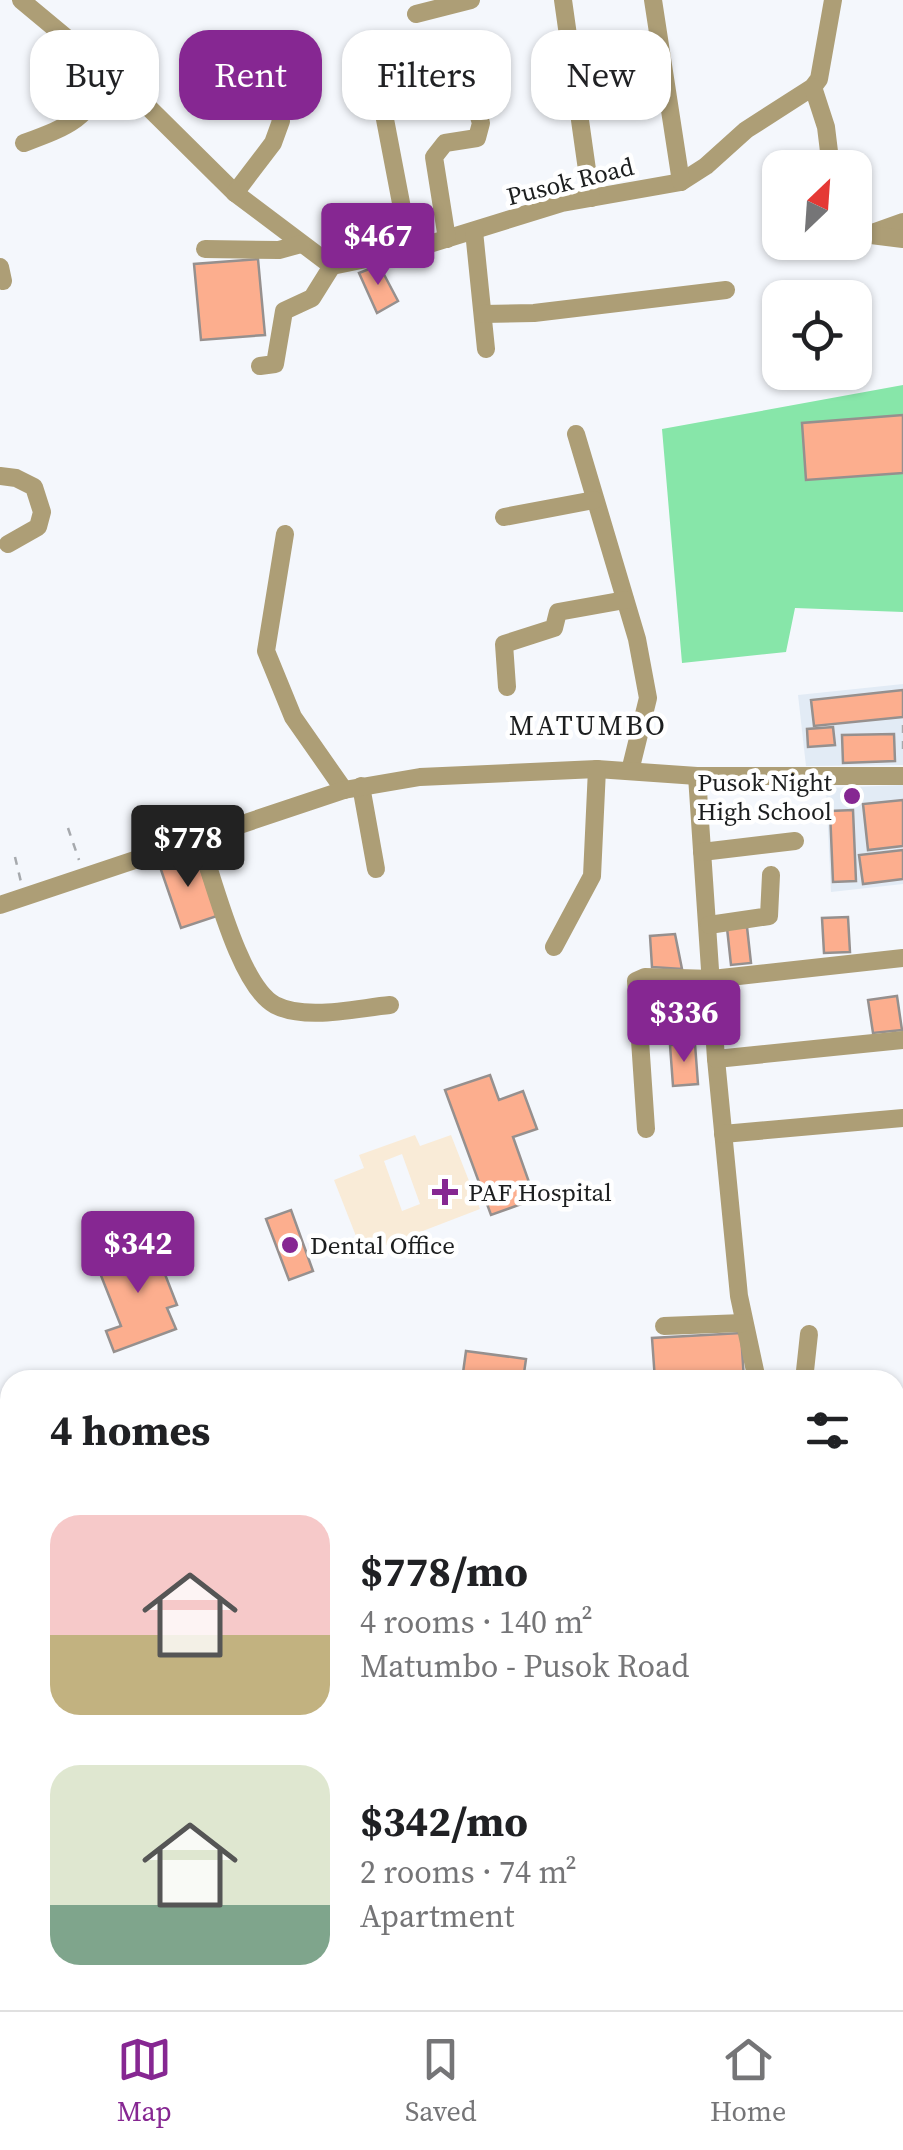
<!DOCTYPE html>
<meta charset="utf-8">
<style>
body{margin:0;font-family:"Source Serif 4",serif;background:#f2f2f2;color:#202124;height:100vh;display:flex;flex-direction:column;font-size:38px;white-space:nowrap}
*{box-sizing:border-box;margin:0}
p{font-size:32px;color:#757577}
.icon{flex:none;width:55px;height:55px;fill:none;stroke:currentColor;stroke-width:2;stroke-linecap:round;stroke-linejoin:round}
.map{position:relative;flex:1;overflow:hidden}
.panel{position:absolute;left:0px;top:1370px;width:905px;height:640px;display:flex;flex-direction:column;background:#fff;border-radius:30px 30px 0 0;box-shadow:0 2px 8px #0004}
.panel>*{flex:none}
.banner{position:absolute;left:30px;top:30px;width:845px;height:90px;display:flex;gap:20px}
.needle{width:65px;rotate:25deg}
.buttons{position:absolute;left:762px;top:150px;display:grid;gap:20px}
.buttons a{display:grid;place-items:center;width:110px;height:110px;border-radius:20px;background:#fff;box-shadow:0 2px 8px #0004;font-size:50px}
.price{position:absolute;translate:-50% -85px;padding:0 22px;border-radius:10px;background:#862792;color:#fff;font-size:32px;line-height:65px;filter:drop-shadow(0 2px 5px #0008)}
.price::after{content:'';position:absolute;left:50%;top:60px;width:30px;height:22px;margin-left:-15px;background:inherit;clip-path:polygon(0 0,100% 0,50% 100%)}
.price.active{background:#222;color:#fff}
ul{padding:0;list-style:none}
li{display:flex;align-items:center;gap:30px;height:250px;padding:0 50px}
li span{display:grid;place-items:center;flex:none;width:280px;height:200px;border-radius:30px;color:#555}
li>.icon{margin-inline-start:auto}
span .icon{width:120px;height:120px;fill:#fffc;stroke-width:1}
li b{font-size:42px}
h2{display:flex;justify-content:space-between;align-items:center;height:120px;padding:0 50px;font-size:42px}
.pill{padding:0 35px;border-radius:30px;background:#fff;box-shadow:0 2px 8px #0004;font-size:35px;line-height:90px}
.pill.active{background:#862792;color:#fff}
.dock{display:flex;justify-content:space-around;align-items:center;height:140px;border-top:2px solid #e0e0e0;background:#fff;font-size:28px;color:#757577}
.dock a{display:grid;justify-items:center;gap:5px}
.dock .active{color:#862792}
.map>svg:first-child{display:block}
.built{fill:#e2ebf5}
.medical{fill:#f9ebd7;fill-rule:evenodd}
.green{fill:#87e6a9}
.forest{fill:#7bdb9e}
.building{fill:#fcae8e;stroke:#96908e;stroke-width:2.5}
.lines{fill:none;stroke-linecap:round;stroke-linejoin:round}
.path{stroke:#a6a9ad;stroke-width:2.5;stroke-dasharray:8 8;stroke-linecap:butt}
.minor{stroke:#ad9e76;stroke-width:18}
.poi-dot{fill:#862792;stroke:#fff;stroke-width:4}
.labels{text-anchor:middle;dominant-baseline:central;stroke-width:9;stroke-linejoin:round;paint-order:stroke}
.street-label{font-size:25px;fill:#1c1e1f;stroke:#fff}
.poi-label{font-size:25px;fill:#1c1e1f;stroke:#fff;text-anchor:start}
.neighbourhood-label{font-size:28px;letter-spacing:2.5px;fill:#1c1e1f;stroke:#fff}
</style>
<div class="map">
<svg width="903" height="2010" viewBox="0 0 903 2010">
<rect width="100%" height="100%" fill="#f4f7fc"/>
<g class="built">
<polygon points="903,684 903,765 806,766 798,695"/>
<polygon points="903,785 903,884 831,892 826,788"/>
<polygon points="641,2000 703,2000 707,2010 614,2010"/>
</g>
<path class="medical" d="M415,1135L420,1146L451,1135L480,1209L363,1254L334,1180L364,1168L359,1155ZM402,1154L420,1204L402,1211L384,1161Z"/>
<g class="green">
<polygon points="903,385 903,612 795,608 786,652 682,663 662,429"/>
<polygon points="903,1673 903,1861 895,1864 895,1676"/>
</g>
<polygon class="forest" points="903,1444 903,1673 895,1676 895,1446"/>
<g class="building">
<polygon points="413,62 417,85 380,92 373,69"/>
<polygon points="258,259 265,335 201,340 194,264"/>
<polygon points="379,265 398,301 377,313 359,273"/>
<polygon points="903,415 903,473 806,480 802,423"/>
<polygon points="903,690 903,717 814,726 811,700"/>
<polygon points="833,727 835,745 808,747 807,729"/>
<polygon points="894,734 895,761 843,763 842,735"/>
<polygon points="903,800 903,846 868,850 863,804"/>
<polygon points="853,810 856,881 833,882 830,811"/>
<polygon points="903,850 903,879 863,884 859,855"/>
<polygon points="195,852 217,916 181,928 159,864"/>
<polygon points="848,917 850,952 824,953 822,918"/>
<polygon points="747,927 751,963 731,965 727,928"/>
<polygon points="675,934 682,969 652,967 650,936"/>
<polygon points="897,996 902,1030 873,1033 868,1000"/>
<polygon points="695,1044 698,1084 673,1086 670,1045"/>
<polygon points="490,1075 499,1100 523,1091 537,1129 513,1137 535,1199 491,1215 445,1090"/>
<polygon points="291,1210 313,1271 289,1280 266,1219"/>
<polygon points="152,1241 177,1305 167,1308 176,1329 114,1352 106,1331 121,1326 96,1263"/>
<polygon points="741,1333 744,1380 655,1380 652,1338"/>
<polygon points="466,1351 526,1359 523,1380 462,1380"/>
<polygon points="10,1515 10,1570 0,1541 0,1518"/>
<polygon points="354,2000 376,2000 380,2010 350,2010 356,2005"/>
<polygon points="740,2000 782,2000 785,2010 743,2010"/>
</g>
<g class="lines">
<g class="path">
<polyline points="903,725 903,756"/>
<polyline points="68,828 79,860"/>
<polyline points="15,857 21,882"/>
<polyline points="0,1742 10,1738"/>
</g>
<g class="minor">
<polyline points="21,0 140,99 235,193 332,266 410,250 562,203 681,182 706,166 746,130 813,87 819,79 833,0"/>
<polyline points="563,0 591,198"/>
<polyline points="653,0 681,182"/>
<polyline points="416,14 471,0"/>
<polyline points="813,87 826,127 831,168"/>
<polyline points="401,101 384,114 410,250"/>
<path d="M24,143C70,126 88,119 109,74"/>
<polyline points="235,193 273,143 281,121 267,70"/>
<polyline points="474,231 486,349"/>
<polyline points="875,232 903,222"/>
<polyline points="855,233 903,239"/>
<polyline points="447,239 434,157 445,143 477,138 481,123 474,101"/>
<polyline points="205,249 279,250 301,244"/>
<polyline points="0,267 3,281"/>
<polyline points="483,314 534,313 726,290"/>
<polyline points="260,366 275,364 284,311 312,298 332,266"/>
<polyline points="576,434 637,639 648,698 630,771"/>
<polyline points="0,476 16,478 34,487 42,512 38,527 8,544"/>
<polyline points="504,517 594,500"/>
<polyline points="285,534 266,651 293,717 344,790"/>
<polyline points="507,687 504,644 554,628 558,612 625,600"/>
<polyline points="697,776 716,1059 739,1296 757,1380"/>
<polyline points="361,786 376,869"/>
<path d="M199,839C213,877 239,986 275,1005C306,1021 357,1008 390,1005"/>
<polyline points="702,852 795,841"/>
<polyline points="0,905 344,790 420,777 597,769 697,776 903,776"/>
<polyline points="709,925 769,916 771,875"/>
<polyline points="554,947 592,876 597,769"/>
<polyline points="716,1059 903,1040"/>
<polyline points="646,1129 636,981 645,977 712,979 903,958"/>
<polyline points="723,1134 903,1118"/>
<polyline points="664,1326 743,1323"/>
<polyline points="804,1380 809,1334"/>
<polyline points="895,1423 903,1420"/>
<polyline points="895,1622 903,1619"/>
<polyline points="895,1877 903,1874"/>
<polyline points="895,1902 903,1922"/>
<polyline points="151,2010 149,2004 161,2000"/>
<polyline points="538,2010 565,2000"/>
</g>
</g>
<g class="poi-dot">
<circle cx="852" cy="796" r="10"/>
<path d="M440 1177h10v10h10v10h-10v10h-10v-10h-10v-10h10z"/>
<circle cx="290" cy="1245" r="10"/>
</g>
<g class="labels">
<g class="street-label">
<text transform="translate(570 181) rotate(-14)">Pusok Road</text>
</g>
<g class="poi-label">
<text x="832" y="782" text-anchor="end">Pusok Night<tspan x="832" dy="29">High School</tspan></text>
<text x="468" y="1192">PAF Hospital</text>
<text x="310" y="1245">Dental Office</text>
</g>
<g class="neighbourhood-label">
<text x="588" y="725">MATUMBO</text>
</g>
</g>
</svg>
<div class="buttons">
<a><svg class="needle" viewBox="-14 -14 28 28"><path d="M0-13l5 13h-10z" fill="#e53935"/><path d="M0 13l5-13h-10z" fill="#757577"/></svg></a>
<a><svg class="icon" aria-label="locate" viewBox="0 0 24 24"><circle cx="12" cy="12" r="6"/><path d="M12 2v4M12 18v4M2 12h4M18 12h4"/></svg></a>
</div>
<b class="price" style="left:378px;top:288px">$467</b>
<b class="price active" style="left:188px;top:890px">$778</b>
<b class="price" style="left:684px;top:1065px">$336</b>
<b class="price" style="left:138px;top:1296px">$342</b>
<div class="banner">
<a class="pill">Buy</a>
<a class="pill active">Rent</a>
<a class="pill">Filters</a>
<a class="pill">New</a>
</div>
<section class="panel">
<h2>4 homes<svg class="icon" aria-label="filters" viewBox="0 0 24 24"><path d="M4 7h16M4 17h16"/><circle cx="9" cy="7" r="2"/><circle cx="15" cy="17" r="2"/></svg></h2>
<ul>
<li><span style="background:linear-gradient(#f6c9c9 60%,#c2b280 0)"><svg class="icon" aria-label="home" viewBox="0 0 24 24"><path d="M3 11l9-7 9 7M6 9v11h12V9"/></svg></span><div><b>$778/mo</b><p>4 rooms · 140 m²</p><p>Matumbo - Pusok Road</p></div></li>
<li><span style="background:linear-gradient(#dfe7d0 70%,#7fa58c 0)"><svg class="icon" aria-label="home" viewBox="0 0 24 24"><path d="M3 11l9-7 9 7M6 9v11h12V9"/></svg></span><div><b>$342/mo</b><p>2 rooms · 74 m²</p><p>Apartment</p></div></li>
</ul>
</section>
</div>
<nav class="dock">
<a class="active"><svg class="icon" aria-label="map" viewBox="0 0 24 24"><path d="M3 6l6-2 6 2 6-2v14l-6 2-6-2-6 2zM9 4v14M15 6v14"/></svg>Map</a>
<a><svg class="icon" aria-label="saved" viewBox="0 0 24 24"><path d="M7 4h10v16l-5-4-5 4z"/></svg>Saved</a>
<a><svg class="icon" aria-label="home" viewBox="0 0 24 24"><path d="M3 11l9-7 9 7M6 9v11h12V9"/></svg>Home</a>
</nav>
